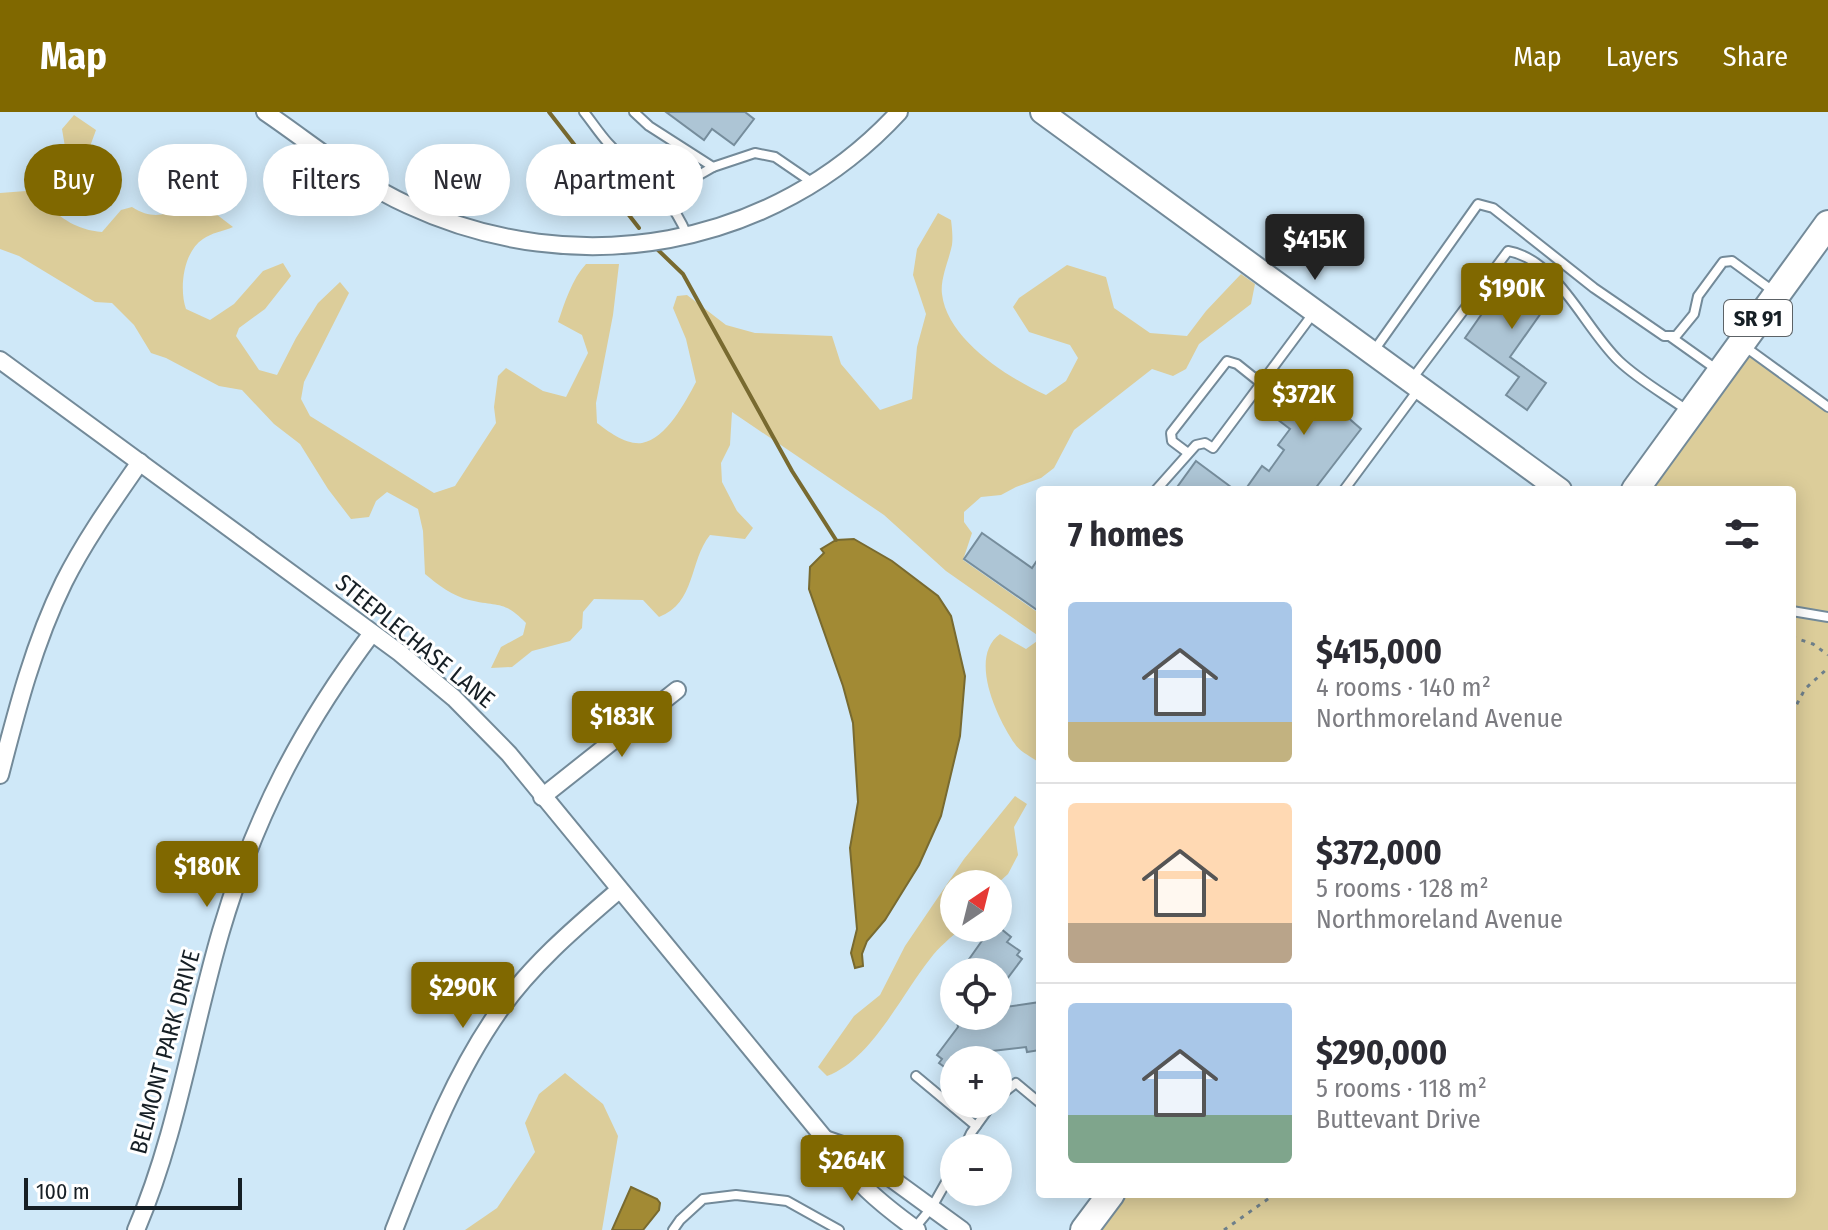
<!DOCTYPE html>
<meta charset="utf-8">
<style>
body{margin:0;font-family:"Fira Sans Condensed",sans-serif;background:#f2f2f3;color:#2b2b33;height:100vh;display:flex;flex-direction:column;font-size:30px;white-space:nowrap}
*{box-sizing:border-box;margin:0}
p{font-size:26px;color:#7c7c81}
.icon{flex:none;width:44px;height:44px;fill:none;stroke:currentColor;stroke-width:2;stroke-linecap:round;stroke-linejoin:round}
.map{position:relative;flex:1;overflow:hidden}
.details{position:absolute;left:1036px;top:374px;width:760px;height:712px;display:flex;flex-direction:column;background:#fff;border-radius:8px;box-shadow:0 4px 20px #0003}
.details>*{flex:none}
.guide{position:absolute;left:24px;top:32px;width:760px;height:72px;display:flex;gap:16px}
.needle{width:52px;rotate:35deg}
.tools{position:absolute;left:940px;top:758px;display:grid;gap:16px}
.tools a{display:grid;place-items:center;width:72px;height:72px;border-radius:50%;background:#fff;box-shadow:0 4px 20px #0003;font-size:40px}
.scale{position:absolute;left:24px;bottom:20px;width:218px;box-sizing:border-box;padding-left:8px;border:4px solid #161f25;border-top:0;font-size:22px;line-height:28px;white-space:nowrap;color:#161f25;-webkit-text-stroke:6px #fff;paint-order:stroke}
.price{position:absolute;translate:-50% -68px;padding:0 18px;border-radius:8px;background:#806800;color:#fff;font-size:26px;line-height:52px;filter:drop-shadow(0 2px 4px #0008)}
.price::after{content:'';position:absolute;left:50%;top:48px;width:24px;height:18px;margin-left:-12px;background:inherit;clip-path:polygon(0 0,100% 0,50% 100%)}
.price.current{background:#222;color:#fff}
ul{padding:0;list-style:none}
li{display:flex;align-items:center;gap:24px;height:200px;padding:0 32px}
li+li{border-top:2px solid #e1e1e2}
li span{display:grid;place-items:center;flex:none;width:224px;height:160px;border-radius:8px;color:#555}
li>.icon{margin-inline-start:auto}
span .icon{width:96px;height:96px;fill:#fffc;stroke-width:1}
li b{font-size:34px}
h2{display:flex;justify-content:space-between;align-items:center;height:96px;padding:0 32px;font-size:34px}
.tag{padding:0 28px;border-radius:36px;background:#fff;box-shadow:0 4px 20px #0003;font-size:28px;line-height:72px}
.tag.current{background:#806800;color:#fff}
header{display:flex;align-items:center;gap:48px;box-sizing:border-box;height:112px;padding:0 40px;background:#806800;color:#fff}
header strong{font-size:38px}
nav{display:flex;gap:44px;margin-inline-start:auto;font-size:28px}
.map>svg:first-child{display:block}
.green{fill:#dccd9a}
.water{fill:#a28a34;stroke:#786a30;stroke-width:2}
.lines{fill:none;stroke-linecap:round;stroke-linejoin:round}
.stream{stroke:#786a30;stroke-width:4}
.building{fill:#adc5d5;stroke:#768d9c;stroke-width:2}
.lane-casing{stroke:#738a99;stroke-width:12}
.street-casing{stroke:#738a99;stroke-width:20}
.secondary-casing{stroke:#738a99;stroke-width:26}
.primary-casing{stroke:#738a99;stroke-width:30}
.path{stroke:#6e7f8a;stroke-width:3;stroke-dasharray:4 6;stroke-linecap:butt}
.lane{stroke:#fff;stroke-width:8}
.street{stroke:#fff;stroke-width:16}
.secondary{stroke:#fff;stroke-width:22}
.primary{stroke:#fff;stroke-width:26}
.labels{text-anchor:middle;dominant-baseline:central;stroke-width:6;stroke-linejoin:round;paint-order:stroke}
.shield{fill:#fff;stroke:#5c6266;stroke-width:2}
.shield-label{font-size:22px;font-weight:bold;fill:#161f25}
.street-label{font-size:24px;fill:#161f25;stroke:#fff}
</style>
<header>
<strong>Map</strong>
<nav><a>Map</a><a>Layers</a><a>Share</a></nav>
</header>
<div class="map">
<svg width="1828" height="1118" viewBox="0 0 1828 1118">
<rect width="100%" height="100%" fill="#cfe8f8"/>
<g class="green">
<path d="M74,3L96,18L88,40L68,59L43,90C62,107 77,118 102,120L121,98L132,95C160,113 174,95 203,92L233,115C224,119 211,121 203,127C183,140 179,177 186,197L210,208L234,192L263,159L283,151L291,164L265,197L239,216L236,224L259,258L277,263L296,226L318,191L340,170L349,181L304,270L301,287L310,304L434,381L455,374L496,311L494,295L498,264L506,256L543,279L566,285L588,241L582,223L558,210C565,190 572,167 586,152H619L613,203L596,291L597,311C609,320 626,333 642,331C666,327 686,289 696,270L686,227L673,196L677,184L687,183L726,213L755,221L832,224L841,252L880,298L912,287L917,235L926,202L913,163L917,137L938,101L951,108C952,116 953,125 952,133C949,148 940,167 942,182C947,227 1008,266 1046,283L1066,269L1078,246L1070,233L1029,220L1013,195L1019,186L1067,153L1106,165L1114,196L1150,221L1187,224L1206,199L1241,162L1255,172L1251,192L1199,232L1186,257L1173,264L1152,257L1074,318L1054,356L1041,366L1016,375L1001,383L981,385L964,400V410L972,421L963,448L1040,502V525L946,459L884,403L732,300L730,333L721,351L722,370L737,399L753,416L745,427L710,423C689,449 696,491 659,505L643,488L594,487L583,500L582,516L570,529L532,539L512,555L491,556L501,535L523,523L526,511C504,488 498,495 469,488C453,484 438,473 425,462L423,419L418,397L387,380L376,389L369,405L351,407L328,377L300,332L274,312L242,278L219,274L166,246L151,241L134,213L112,191L95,190L19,144L0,137V81L26,79L63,42L65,35L62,17Z"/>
<polygon points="1743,227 1828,290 1828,1118 1084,1118 1111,1082 1792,1082 1792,378 1635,378"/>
<path d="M1000,522L1026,537L1040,527V651C1032,645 1020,640 1015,632C997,606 968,545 1000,522Z"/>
<path d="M1015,684L1027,692L1014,715L1018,743L1008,762L997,772H954V816H962C951,825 939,835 930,847C902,882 871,948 827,964L818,955L854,904L880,883L905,834L964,747Z"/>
<polygon points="565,961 603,992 618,1024 602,1118 465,1118 497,1096 535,1040 525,1011 539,982"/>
</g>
<g class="water">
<polygon points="854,427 892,449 938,484 951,504 965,564 960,624 941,704 919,753 885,808 867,829 862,842 863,854 855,856 851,841 857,817 850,736 858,690 853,611 843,574 809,477 810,455 824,441 821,437 836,428"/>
<polygon points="631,1075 657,1087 660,1091 659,1098 643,1118 612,1118"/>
</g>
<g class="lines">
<g class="stream">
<polyline points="549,0 639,116"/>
<polyline points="657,137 683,162 792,359 836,428"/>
</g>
</g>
<g class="building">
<polygon points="666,0 745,0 754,7 734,33 712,17 704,28"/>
<polygon points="1514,156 1553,184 1510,245 1546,271 1527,298 1506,283 1519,265 1465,226"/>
<polygon points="1283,259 1312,276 1311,279 1335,298 1337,296 1361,317 1314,378 1245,378 1262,354 1269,359 1284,338 1278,333 1290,317 1273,304 1276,300 1261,288 1277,264 1279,265"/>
<polygon points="1196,349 1235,378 1175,378"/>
<polygon points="982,421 1032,456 1040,444 1040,500 964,447"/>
<polygon points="991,816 1000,816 1011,825 1007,830 1020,839 1017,843 1022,847 998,879 998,860 960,860"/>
<polygon points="1040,890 1040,938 1027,940 1026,935 992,939 986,948 954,948 954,962 939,951 942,947 937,943 958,915 956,904 998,904 998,896"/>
</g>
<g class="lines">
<defs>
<g id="lane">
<path d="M584,0C592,10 599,21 608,31C639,65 668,77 687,123"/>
<polyline points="634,0 649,14 713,55 755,41 775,45 813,71"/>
<polyline points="664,83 713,55"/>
<polyline points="1671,225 1716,257"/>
<polyline points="1744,234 1828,295"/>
<polyline points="1373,240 1478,92 1493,96 1594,176 1664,224 1676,224 1694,202 1698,184 1723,150 1732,149 1773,179"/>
<path d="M1412,267L1508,139C1557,147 1585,217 1619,249C1639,268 1666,283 1688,299"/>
<polyline points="1188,341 1172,329 1171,321 1227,249 1237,252 1262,272"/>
<polyline points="1156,378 1196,333 1205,331 1213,336 1315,199"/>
<polyline points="1344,378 1418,278"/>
<polyline points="1792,499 1828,505"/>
<polyline points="916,964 976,1014"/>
<polyline points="998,985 1016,971 1040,991"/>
<polyline points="964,1036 971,1021 992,992"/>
<polyline points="673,1118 680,1108 703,1087 736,1083 787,1089 839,1118"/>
<polyline points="913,1118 932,1095 954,1056"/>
</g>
<g id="street">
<path d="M265,0C312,32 357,70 408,93C576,171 773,137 899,0"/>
<path d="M0,248L400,541L454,586L509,642L825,1027C854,1069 877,1089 917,1118"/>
<path d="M0,663C17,597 34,531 64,470C85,428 113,389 140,350"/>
<polyline points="542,685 677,578"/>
<polyline points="825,1027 848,1035 962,1118"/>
<path d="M136,1118C177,1023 192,918 221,819C255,704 301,616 372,521"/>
<path d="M394,1118C424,1042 452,966 499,899C532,852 576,815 619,778"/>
</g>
<polyline id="secondary" points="1042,0 1560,378"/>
<g id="primary">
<polyline points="1635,378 1828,112"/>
<polyline points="1084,1118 1111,1082"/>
</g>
</defs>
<use href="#lane" class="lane-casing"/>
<use href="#street" class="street-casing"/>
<use href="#secondary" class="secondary-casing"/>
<use href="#primary" class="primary-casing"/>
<g class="path">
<polyline points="1792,525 1813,532 1828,543"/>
<polyline points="1792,601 1805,577 1828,556"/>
<polyline points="1224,1118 1275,1082"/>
</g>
<use href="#lane" class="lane"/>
<use href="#street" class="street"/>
<use href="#secondary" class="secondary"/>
<use href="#primary" class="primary"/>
</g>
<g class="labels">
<rect class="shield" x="1724" y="188" width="68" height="36" rx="6"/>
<g class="shield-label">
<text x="1758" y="206">SR 91</text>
</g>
<g class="street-label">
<text transform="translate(415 529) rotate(39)">STEEPLECHASE LANE</text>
<text transform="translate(165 940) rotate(-75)">BELMONT PARK DRIVE</text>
</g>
</g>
</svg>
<div class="tools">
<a><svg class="needle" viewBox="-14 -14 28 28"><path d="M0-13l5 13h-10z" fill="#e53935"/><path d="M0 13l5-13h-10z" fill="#7c7c81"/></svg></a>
<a><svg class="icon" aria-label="locate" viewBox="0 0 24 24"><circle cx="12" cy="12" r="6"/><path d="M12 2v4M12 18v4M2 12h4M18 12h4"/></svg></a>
<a>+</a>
<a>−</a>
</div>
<div class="scale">100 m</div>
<b class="price current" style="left:1315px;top:170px">$415K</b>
<b class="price" style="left:1512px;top:219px">$190K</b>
<b class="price" style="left:1304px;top:325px">$372K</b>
<b class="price" style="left:622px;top:647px">$183K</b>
<b class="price" style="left:207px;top:797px">$180K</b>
<b class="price" style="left:463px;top:918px">$290K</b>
<b class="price" style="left:852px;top:1091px">$264K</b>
<div class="guide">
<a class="tag current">Buy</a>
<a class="tag">Rent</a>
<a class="tag">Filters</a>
<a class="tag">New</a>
<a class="tag">Apartment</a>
</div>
<section class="details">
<h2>7 homes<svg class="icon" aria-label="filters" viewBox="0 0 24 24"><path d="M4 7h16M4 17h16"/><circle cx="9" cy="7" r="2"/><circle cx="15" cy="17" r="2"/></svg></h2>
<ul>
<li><span style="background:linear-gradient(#a9c7e8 75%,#c2b280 0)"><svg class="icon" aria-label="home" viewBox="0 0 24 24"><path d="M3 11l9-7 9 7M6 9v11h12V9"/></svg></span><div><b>$415,000</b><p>4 rooms · 140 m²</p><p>Northmoreland Avenue</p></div></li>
<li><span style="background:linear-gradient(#ffd9b3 75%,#b9a48a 0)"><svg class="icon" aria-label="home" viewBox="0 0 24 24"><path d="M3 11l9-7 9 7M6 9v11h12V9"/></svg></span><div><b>$372,000</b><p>5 rooms · 128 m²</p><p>Northmoreland Avenue</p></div></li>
<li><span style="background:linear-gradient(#a9c7e8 70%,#7fa58c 0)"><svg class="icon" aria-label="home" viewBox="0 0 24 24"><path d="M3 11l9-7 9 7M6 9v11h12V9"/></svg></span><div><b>$290,000</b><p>5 rooms · 118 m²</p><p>Buttevant Drive</p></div></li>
</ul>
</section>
</div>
